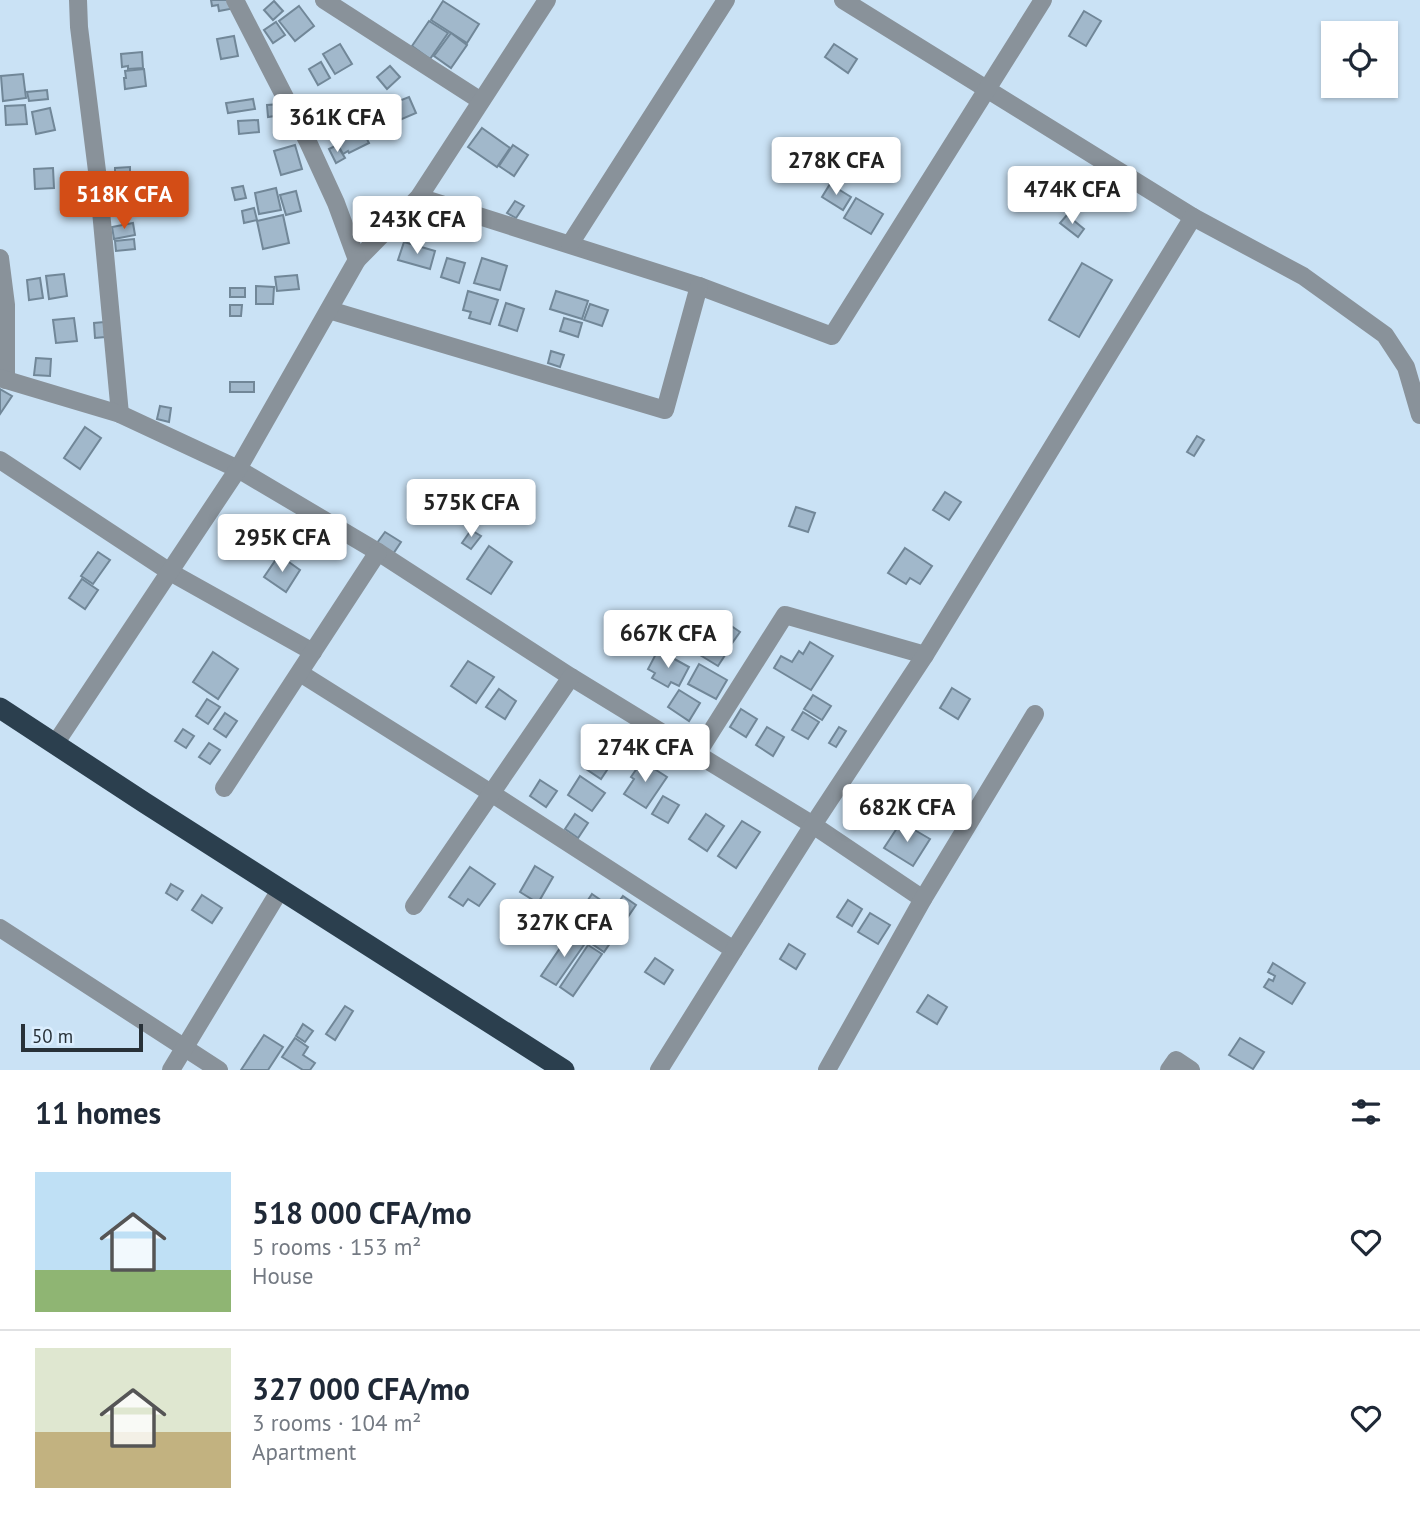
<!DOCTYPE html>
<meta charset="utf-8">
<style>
body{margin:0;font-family:"PT Sans",sans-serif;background:#f6f6f7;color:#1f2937;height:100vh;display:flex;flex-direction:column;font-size:26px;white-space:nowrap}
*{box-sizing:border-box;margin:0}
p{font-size:23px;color:#747a83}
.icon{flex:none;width:38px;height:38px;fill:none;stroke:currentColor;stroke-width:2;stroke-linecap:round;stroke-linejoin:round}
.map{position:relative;height:1070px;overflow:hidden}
.sheet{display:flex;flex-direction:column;background:#fff;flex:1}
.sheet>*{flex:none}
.tools{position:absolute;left:1321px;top:21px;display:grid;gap:14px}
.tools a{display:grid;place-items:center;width:77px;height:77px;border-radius:0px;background:#fff;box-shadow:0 2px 5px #0004;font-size:35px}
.scale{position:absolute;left:21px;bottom:18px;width:122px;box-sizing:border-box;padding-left:7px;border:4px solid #283138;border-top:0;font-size:19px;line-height:24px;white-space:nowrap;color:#283138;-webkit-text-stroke:5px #dbeefe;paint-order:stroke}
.price{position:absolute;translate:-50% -60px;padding:0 16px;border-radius:7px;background:#fff;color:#222;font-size:23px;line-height:46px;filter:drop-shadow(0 2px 4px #0008)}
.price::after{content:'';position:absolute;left:50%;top:42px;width:21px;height:16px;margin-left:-10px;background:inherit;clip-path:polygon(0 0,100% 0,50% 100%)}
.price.current{background:#d34d16;color:#fff}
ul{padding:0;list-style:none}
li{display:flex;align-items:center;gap:21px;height:175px;padding:0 35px}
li+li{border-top:2px solid #e0e1e3}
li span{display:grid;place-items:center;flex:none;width:196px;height:140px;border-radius:0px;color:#555}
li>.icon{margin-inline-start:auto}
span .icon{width:84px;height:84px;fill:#fffc;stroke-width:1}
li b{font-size:30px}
h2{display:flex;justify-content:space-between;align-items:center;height:84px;padding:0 35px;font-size:30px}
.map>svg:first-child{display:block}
.building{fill:#a1b8cb;stroke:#718798;stroke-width:2}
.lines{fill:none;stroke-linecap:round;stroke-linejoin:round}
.minor{stroke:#89929a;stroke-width:18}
.highway{stroke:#2b3f4e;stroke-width:21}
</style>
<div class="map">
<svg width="1420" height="1070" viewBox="0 0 1420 1070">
<rect width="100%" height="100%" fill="#cae2f5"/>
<g class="building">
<polygon points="211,0 230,0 230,9 219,11 218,5 212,6"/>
<polygon points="274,1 283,11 273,20 264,10"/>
<polygon points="443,1 479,24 467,43 431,20"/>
<polygon points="299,6 314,26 295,41 279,21"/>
<polygon points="1084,11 1101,21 1086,46 1069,36"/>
<polygon points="429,21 448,33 430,59 412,46"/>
<polygon points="276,22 285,35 273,43 264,30"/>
<polygon points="451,33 467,45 451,68 434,56"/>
<polygon points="234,36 238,56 221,59 217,39"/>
<polygon points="340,44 352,64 335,74 323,54"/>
<polygon points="834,44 857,59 848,73 825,57"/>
<polygon points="142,52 143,68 128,69 128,66 122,67 121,54"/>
<polygon points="321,62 330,78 318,85 309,69"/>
<polygon points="390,66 400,77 387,89 377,77"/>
<polygon points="144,69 146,86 125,89 124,78 126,78 125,71"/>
<polygon points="23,74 26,98 3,101 1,76"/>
<polygon points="47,90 48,99 29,101 27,92"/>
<polygon points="347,97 358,117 331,130 321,111"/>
<polygon points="409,97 416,113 390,124 391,127 371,135 363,115"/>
<polygon points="253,99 255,109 228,113 226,103"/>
<polygon points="281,104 282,115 268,117 267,105"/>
<polygon points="25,105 27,124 6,125 5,106"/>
<polygon points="50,108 55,130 36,134 32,112"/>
<polygon points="258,120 259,132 239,134 238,121"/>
<polygon points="357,120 369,143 349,153 348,151 343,154 335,140 342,136 338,129"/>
<polygon points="482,128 510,148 497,167 468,147"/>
<polygon points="295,145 302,169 281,175 274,151"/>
<polygon points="337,145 345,158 336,163 329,149"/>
<polygon points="513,145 528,155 514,176 499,166"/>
<polygon points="130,167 130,176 115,177 115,168"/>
<polygon points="53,168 54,188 35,189 34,169"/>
<polygon points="830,184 851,197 843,210 822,197"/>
<polygon points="243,186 246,198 235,200 232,188"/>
<polygon points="276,188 281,210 259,214 255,193"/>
<polygon points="296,191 301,211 286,215 280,195"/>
<polygon points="856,198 883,214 871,234 844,218"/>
<polygon points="515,201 524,206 516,218 507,213"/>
<polygon points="254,208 257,220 244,223 242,211"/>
<polygon points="283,215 289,243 263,249 257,221"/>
<polygon points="1067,215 1084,229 1078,237 1060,223"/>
<polygon points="133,223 135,235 114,239 112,227"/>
<polygon points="134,239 135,249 116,251 115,241"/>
<polygon points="404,242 435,251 430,269 398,260"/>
<polygon points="447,258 465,263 459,283 441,277"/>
<polygon points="482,258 507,266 500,290 474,283"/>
<polygon points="1082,263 1112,280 1079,337 1049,320"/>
<polygon points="64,274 67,296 49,299 46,276"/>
<polygon points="297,275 299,289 277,291 275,277"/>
<polygon points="40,278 43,298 29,300 27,280"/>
<polygon points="256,286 274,287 273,304 256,304"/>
<rect x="230" y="288" width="15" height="9"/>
<polygon points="468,291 498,300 490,324 469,318 471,312 463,310"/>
<polygon points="556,291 588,301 582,319 550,309"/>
<polygon points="506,303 524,309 517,331 499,325"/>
<polygon points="590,304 608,310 602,326 584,320"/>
<polygon points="230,305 242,305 241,316 230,316"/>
<polygon points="74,318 77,341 56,343 53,320"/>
<polygon points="564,318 582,323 578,337 560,331"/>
<polygon points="104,322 105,337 95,338 94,323"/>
<polygon points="551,351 564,355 560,367 548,363"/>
<polygon points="36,358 51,359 50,376 34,375"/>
<rect x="230" y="382" width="24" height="10"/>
<polygon points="0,389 12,396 0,414"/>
<polygon points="160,406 171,408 169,422 157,419"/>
<polygon points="85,427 101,438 80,469 64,458"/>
<polygon points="1197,436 1204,440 1194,456 1187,452"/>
<polygon points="945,492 961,502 949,520 933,510"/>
<polygon points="796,507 815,513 808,532 789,526"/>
<polygon points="294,525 310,536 301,549 284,538"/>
<polygon points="471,530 481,536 471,549 462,543"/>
<polygon points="385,532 401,542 393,554 377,543"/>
<polygon points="489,546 512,562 491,594 467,579"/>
<polygon points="905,548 932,566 920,584 910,578 906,584 888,573"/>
<polygon points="98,552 110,560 93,584 81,576"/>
<polygon points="279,555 300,570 286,592 264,577"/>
<polygon points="82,579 98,590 85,609 69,598"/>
<polygon points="724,621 740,632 730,646 714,635"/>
<polygon points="673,625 687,632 676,653 662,646"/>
<polygon points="712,638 729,649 718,666 700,655"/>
<polygon points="810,642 833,656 811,690 774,668 781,656 792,662 799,651 803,654"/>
<polygon points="658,650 689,667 679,686 671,682 668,687 652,678 655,673 648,669"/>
<polygon points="213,652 238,669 218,699 193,682"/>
<polygon points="468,661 494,677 476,703 451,686"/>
<polygon points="699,664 727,680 716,699 688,684"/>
<polygon points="952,688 970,699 958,719 940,708"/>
<polygon points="499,689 516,701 505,719 486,707"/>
<polygon points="679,690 700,703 689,721 668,707"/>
<polygon points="813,695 831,706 822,720 804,709"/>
<polygon points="207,699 220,707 208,724 196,716"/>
<polygon points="741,709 757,719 746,737 730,727"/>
<polygon points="803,712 819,722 808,739 792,730"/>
<polygon points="225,713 237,721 226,737 214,729"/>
<polygon points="767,727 784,737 773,756 756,745"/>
<polygon points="839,727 846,731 836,747 829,743"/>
<polygon points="183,729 194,736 186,748 175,741"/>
<polygon points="621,729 630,735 619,751 609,745"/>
<polygon points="209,743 220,750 210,764 199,757"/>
<polygon points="597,746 606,752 602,758 611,764 601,779 583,767"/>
<polygon points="642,761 667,777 646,808 624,794 634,779 631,777"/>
<polygon points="580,776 605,793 592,811 568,795"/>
<polygon points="540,780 557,791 546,807 530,796"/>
<polygon points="917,791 935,802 918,829 900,818"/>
<polygon points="860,795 876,806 867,820 851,810"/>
<polygon points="663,796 679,805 668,823 652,814"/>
<polygon points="575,814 588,823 578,838 565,829"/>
<polygon points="706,814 724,826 707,851 689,839"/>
<polygon points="742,821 760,832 736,868 718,856"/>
<polygon points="901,822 930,839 913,866 884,848"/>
<polygon points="535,866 553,877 538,903 520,892"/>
<polygon points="470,867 495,884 479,906 468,899 463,906 449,897"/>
<polygon points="171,884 183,891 177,900 166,893"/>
<polygon points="592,894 605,903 599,912 586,903"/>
<polygon points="202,895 222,908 212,923 192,910"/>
<polygon points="623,896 636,905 604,952 573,931 589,908 602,917 594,930 598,932"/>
<polygon points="848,900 862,909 852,926 837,917"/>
<polygon points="870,913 890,925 878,944 858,932"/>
<polygon points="571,932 586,942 556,985 541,976"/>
<polygon points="789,944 805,954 796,969 780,959"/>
<polygon points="588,945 602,954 573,996 560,987"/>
<polygon points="655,958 673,970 664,984 645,972"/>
<polygon points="1273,963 1305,983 1292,1004 1264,987 1269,979 1273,981 1275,976 1268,972"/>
<polygon points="928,995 947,1007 937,1024 917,1012"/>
<polygon points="345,1006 353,1011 335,1040 326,1034"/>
<polygon points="303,1024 313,1031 305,1042 296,1036"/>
<polygon points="264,1035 283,1047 268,1070 241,1070"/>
<polygon points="295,1038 308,1047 303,1055 315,1063 310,1070 303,1070 282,1057"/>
<polygon points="1240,1038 1264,1052 1253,1069 1229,1055"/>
</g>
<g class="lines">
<g class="minor">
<polyline points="78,0 79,27 98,179 120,414"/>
<polyline points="324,0 481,101"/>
<polyline points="843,0 1193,217 1303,276 1385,335 1406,367 1420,415"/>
<polyline points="419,197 699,286 832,336 1043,0"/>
<polyline points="570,244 726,0"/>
<polyline points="0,258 6,305 6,380"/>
<polyline points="357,260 419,197 547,0"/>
<polyline points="329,310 665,410 699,286"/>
<polyline points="0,378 120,414 238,469 378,552 571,677 813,825 923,899"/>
<polyline points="0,460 170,572 313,652"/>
<polyline points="300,673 491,793 734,950 659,1070"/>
<polyline points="55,744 238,469 357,260 336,203 308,142 235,0"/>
<polyline points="697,754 785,615 925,655"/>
<polyline points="224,788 378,552"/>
<polyline points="414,906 571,677"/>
<polyline points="0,928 219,1070"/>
<polyline points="734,950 813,825 925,655 1193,217"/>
<polyline points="171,1070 280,890"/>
<polyline points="827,1070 923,899 1035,714"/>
<polyline points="1169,1070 1176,1060 1191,1070"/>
</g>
<polyline class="highway" points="0,708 145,803 564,1070"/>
</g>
</svg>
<div class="tools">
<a><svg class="icon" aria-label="locate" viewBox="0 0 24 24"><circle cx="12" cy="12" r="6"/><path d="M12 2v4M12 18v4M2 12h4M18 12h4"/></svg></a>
</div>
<div class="scale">50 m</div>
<b class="price" style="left:337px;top:154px">361K CFA</b>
<b class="price" style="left:836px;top:197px">278K CFA</b>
<b class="price" style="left:1072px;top:226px">474K CFA</b>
<b class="price current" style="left:124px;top:231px">518K CFA</b>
<b class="price" style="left:417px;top:256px">243K CFA</b>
<b class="price" style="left:471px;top:539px">575K CFA</b>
<b class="price" style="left:282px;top:574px">295K CFA</b>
<b class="price" style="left:668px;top:670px">667K CFA</b>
<b class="price" style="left:645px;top:784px">274K CFA</b>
<b class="price" style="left:907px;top:844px">682K CFA</b>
<b class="price" style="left:564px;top:959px">327K CFA</b>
</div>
<section class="sheet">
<h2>11 homes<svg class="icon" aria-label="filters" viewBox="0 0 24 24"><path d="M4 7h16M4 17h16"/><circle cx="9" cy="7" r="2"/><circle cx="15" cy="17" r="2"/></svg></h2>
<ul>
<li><span style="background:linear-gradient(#bfe0f5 70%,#8fb573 0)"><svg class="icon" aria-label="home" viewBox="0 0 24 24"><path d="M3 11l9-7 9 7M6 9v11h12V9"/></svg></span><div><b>518 000 CFA/mo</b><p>5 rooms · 153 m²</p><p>House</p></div><svg class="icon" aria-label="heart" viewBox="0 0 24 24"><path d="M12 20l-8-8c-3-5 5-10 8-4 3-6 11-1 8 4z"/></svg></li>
<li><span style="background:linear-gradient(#dfe7d0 60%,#c2b280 0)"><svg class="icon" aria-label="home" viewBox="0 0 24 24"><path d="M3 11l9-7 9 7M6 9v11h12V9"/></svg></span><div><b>327 000 CFA/mo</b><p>3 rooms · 104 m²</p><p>Apartment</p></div><svg class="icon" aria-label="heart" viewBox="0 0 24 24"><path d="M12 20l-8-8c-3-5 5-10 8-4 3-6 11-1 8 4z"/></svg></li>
</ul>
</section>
